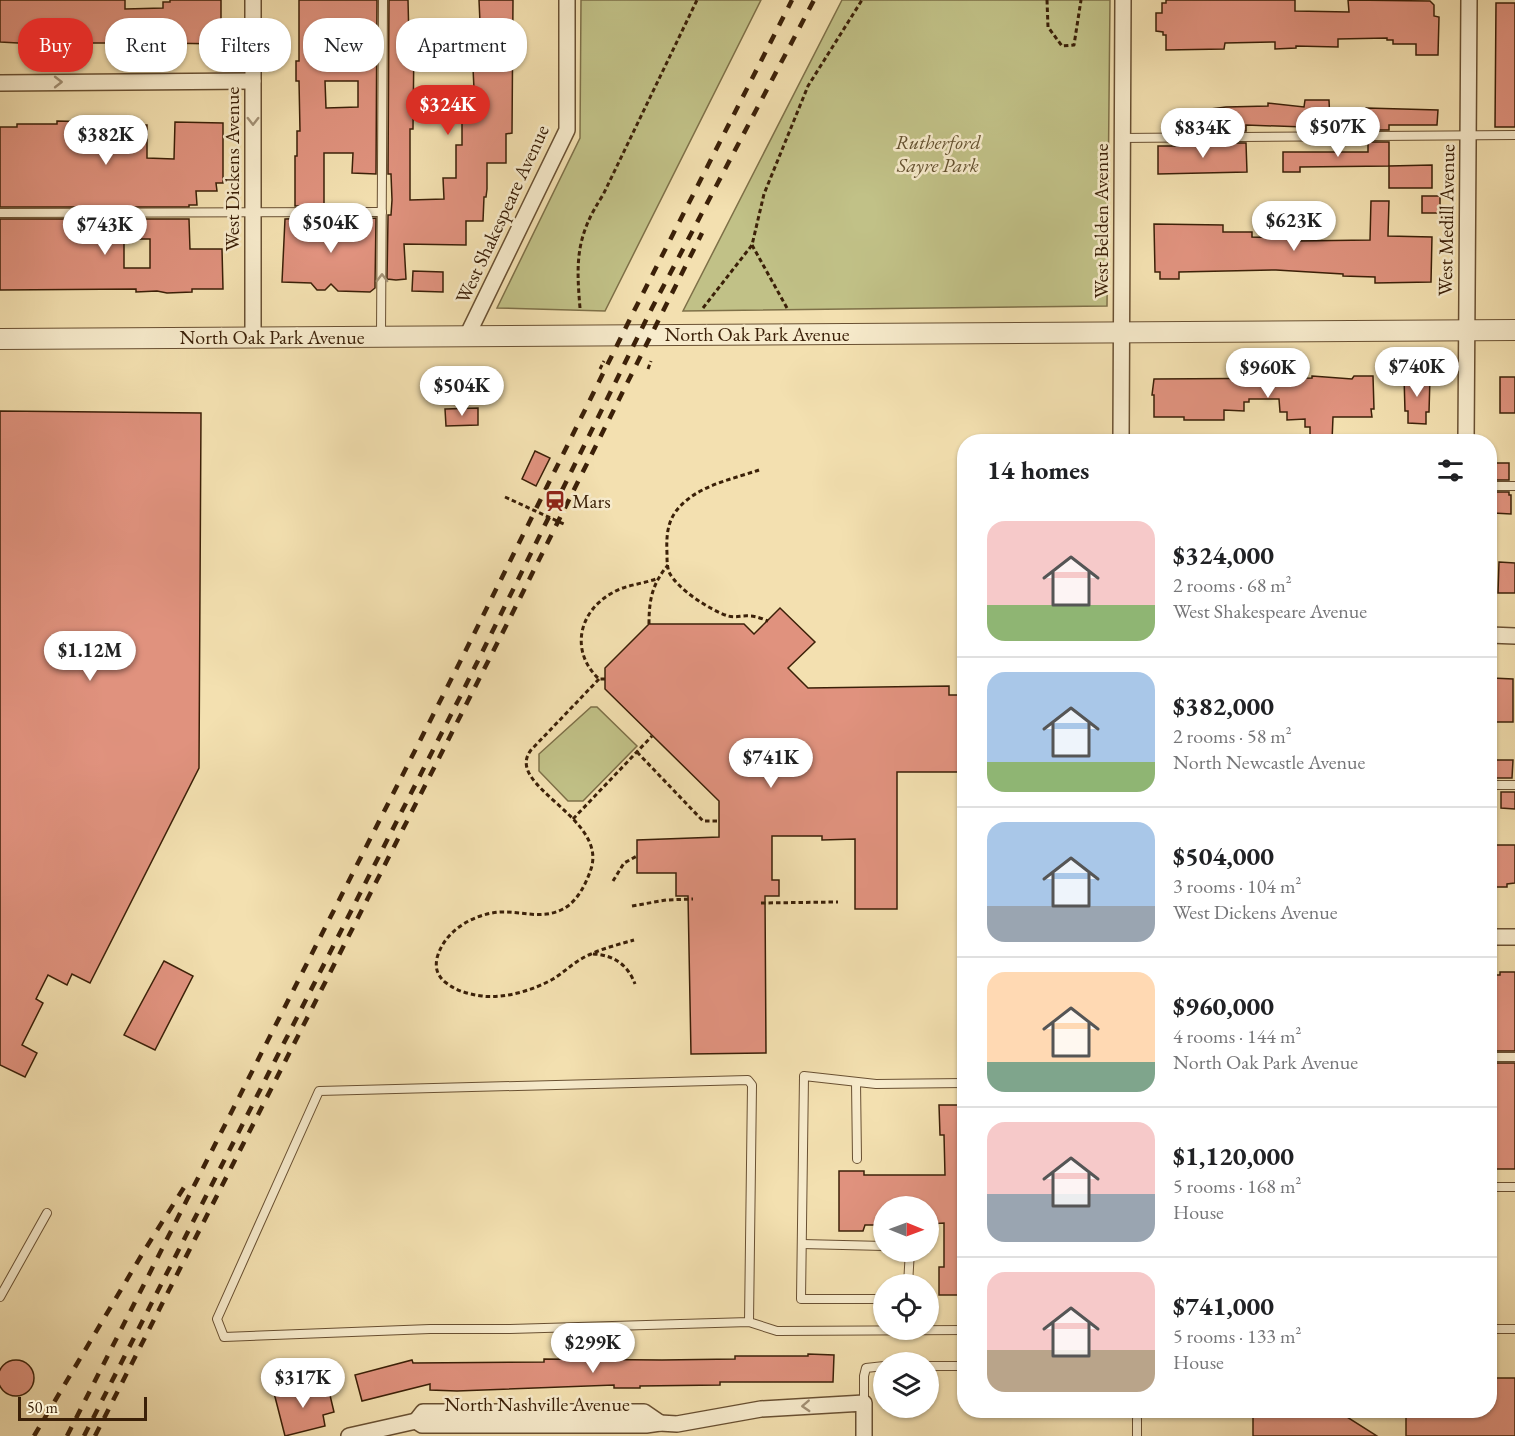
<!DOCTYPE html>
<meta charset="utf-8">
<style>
body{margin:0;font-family:"EB Garamond",serif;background:#f6f6f6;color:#202124;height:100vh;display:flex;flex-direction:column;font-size:22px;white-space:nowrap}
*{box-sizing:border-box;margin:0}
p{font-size:20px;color:#757577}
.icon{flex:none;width:33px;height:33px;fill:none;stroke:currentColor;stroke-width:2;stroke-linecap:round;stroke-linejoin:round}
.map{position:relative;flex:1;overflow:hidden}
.side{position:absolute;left:957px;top:434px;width:540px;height:984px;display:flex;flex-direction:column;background:#fff;border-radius:24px;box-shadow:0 2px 4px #0004}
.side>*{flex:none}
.banner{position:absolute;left:18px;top:18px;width:570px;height:54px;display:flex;gap:12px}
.needle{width:39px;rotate:91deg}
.buttons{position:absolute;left:873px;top:1196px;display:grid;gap:12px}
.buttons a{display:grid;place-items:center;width:66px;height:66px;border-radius:50%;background:#fff;box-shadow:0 2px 4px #0004;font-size:30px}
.scale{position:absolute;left:18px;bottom:15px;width:129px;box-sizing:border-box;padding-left:6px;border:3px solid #3b2008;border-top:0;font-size:16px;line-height:21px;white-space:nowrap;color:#3b2008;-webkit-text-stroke:4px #f7ebcc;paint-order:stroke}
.price{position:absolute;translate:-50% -51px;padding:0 14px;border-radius:21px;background:#fff;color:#222;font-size:20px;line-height:39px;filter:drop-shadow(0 2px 3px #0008)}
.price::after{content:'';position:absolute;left:50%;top:36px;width:18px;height:14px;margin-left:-9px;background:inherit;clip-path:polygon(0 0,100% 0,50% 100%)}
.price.active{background:#d93025;color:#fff}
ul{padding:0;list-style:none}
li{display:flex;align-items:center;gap:18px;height:150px;padding:0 30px}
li+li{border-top:2px solid #e0e0e0}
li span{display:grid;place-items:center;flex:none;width:168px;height:120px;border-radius:18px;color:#555}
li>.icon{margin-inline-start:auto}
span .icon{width:72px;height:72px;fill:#fffc;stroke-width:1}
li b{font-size:26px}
h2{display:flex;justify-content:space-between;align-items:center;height:72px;padding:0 30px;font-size:26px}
.pill{padding:0 21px;border-radius:24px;background:#fff;box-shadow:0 2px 4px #0004;font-size:21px;line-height:54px}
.pill.active{background:#d93025;color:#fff}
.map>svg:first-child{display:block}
.green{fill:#c1c187;stroke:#7e7048;stroke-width:1.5}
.building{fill:#e0927e;stroke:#3b2008;stroke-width:1.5;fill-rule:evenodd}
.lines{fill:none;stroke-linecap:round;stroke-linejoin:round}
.service-casing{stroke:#695032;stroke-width:10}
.minor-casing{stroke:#695032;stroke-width:18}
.tertiary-casing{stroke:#695032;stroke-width:22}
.path{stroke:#3b2008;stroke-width:3;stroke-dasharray:4.5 3;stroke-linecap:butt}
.service{stroke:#f7ebcc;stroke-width:8}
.minor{stroke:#f7ebcc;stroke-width:15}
.tertiary{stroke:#f7ebcc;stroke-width:20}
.rail{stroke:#3b2008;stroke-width:4.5;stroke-dasharray:10 10;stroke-linecap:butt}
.oneway{stroke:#a29074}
.labels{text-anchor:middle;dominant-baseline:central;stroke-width:5;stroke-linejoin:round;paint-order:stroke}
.park-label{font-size:20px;font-style:italic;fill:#63502e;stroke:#f7ebcc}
.street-label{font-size:20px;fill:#3b2008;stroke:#f7ebcc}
.poi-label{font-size:20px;fill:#3b2008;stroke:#f7ebcc;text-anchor:start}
</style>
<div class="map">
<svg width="1515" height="1436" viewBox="0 0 1515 1436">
<rect width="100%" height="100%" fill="#f3e0b0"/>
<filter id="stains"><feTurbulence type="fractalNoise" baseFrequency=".00333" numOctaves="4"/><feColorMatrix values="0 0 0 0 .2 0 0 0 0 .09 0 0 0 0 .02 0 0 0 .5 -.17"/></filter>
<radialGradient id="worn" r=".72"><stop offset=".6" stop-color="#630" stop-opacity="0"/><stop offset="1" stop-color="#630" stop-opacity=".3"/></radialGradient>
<g class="green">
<polygon points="581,0 761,0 605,311 497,308 580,138"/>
<polygon points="842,0 1110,0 1107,306 683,311"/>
<polygon points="591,707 597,707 637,746 583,801 568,801 539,771 539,754"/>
</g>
<g class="building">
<polygon points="0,0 125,0 125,9 163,8 163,2 170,2 170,0 221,0 221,44 163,43 163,39 126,39 126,43 89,43 81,35 74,43 65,44 54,32 51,39 18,43 0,42"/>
<path d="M299,0H377L376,174L352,173L353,153H324V206H295V156H297V131H300L299,81H296V61H299ZM325,81H358V107L326,108Z"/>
<polygon points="389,0 408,0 409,41 414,41 413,129 410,129 410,200 444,199 443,178 456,178 456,145 462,145 462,110 475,110 473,68 482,68 479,0 513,0 512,133 506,134 506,163 487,163 487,189 486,197 484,197 483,221 466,221 466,245 404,244 406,279 396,280 387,279 388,218 388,215 391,215 392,200 391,174 388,174"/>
<polygon points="1166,0 1295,0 1295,11 1349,12 1348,0 1430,1 1434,5 1434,16 1439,17 1438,55 1416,55 1416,44 1393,44 1393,40 1387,40 1387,38 1338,39 1338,47 1296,46 1296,48 1275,49 1275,42 1225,43 1224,49 1166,50 1166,35 1163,35 1163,32 1156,31 1156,13 1162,13 1162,3 1166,3"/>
<polygon points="1496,3 1515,3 1515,127 1495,127"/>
<polygon points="1305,100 1329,100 1330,122 1303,123 1304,127 1246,125 1246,131 1204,131 1203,110 1226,107 1268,106 1268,103 1304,107"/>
<polygon points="1366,108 1438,110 1437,125 1389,125 1389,130 1369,130 1366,129"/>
<polygon points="57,121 97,122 102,127 108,122 117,122 119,125 147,125 147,158 174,159 175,122 223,123 223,183 216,183 217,191 196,191 197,205 189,205 189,207 0,207 0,127 17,127 17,124 57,124"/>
<polygon points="1368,142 1389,142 1389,166 1300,167 1300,172 1283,172 1283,152 1368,152"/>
<polygon points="1205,143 1246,143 1247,172 1158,174 1158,146 1206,146"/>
<polygon points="1432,165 1432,188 1389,188 1389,166"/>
<rect x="1422" y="196" width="18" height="17"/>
<polygon points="1371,201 1389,201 1388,236 1432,237 1431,282 1375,283 1375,277 1343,276 1343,274 1276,270 1179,272 1179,279 1160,279 1160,272 1155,272 1154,224 1223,225 1223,232 1252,232 1252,237 1297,238 1297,241 1370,240"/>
<polygon points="324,218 324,220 354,220 376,218 375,284 375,288 370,292 338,291 331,284 325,290 317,290 311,283 282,282 285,219"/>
<path d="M0,219H189L190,249H222L223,289H192V292L167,293L157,291L136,292V289L0,290ZM124,239H150V268H124Z"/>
<polygon points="413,271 443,272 443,292 412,291"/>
<polygon points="1312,376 1352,379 1354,376 1373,376 1374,409 1371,409 1372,417 1333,417 1332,441 1310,441 1310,427 1305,427 1305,419 1287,420 1287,412 1280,412 1279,399 1249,399 1249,402 1244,402 1244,411 1224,410 1224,420 1184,420 1184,417 1154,417 1154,395 1152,395 1154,379 1312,378"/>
<polygon points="1404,376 1430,377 1429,412 1426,412 1426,424 1408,423 1408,411 1405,411"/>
<rect x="1500" y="377" width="15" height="36"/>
<polygon points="478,408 478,425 446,426 445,409"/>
<polygon points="0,411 201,413 199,768 90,983 72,974 67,985 48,975 36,999 43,1003 22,1045 37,1053 25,1077 0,1065"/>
<polygon points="535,451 550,458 536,486 522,479"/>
<polygon points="1493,463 1509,463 1509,480 1494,480"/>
<polygon points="1494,492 1509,492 1509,495 1511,495 1511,514 1493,513"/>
<polygon points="1499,562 1515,563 1515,593 1498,593"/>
<polygon points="780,608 815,642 788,668 808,688 949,686 949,695 964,695 964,772 897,772 897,909 855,909 855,839 822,840 822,836 772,836 772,880 779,880 779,896 765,896 766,1053 691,1054 688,896 676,896 676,873 637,873 637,840 719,837 719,801 605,689 605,668 649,624 744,624 754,634"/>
<polygon points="1492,678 1513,679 1513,722 1492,722"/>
<polygon points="1492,760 1513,760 1512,778 1492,778"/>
<polygon points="1501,792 1515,792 1515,809 1501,808"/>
<polygon points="1495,845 1515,845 1515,883 1507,884 1507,887 1494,887 1494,874 1491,874 1491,851 1494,850"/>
<polygon points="164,961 193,976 155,1050 124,1035"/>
<polygon points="1500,972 1515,972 1515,1051 1490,1051 1490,975 1500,975"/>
<rect x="1490" y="1063" width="25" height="106"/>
<polygon points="939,1105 964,1105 964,1295 939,1295 939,1267 944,1267 944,1223 928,1224 928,1206 884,1206 884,1225 865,1225 863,1231 839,1231 839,1171 864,1171 864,1175 945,1175 944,1135 940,1135"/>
<polygon points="808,1354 834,1355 833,1382 720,1382 720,1385 640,1386 640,1388 614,1388 614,1385 457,1391 430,1390 430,1384 362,1401 355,1375 412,1360 413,1363 544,1362 544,1359 662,1360 735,1359 735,1356 808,1356"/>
<circle cx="16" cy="1378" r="18"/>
<polygon points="1490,1378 1515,1378 1515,1436 1406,1436 1406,1410 1490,1410"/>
<polygon points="313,1383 316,1394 329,1391 334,1412 323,1415 325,1426 285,1436 274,1393"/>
<polygon points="1253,1410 1336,1410 1377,1436 1253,1436"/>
</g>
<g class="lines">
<defs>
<g id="service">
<polyline points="1121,138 1515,135"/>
<polyline points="0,213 382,212"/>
<polyline points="381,335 383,0"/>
<polyline points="1490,486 1515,486"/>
<polyline points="1490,785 1515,785"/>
<polyline points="1490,1057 1515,1057"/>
<polyline points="856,1082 857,1159"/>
<polyline points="1490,1187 1515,1187"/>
<polyline points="802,1244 884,1246"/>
<polyline points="908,1284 910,1251"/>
<polyline points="0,1297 47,1213"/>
<polyline points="884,1299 801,1299 804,1076 876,1084 964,1083"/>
<polyline points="749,1322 510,1329 430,1329 224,1337 217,1319 319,1091 748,1080 752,1085 749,1322 777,1331 964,1330"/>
<polyline points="1490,1329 1515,1329"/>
<polyline points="928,1366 964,1366"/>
<polyline points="864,1403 864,1376 866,1368 884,1366"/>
<polyline points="1137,1419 1137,1436"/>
</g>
<g id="minor">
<polyline points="0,83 253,81"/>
<polyline points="467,336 567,130 567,0"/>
<polyline points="253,337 253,0"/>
<polyline points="1121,441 1123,0"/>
<polyline points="1466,441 1469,0"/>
<polyline points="1490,635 1515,636"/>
<polyline points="1490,937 1515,937"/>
<polygon points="423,1412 644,1412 660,1423 646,1425 422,1425 416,1421"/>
<polyline points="660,1423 677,1424 761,1409 864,1403 864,1436"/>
<polyline points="349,1436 416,1421"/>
</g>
<polyline id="tertiary" points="0,339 1515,330"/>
</defs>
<use href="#service" class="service-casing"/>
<use href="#minor" class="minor-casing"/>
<use href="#tertiary" class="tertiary-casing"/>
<g class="path">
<polyline points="1047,0 1048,27 1062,46 1074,45 1081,0"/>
<polyline points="752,245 787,308"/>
<path d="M580,308C576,261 576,236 603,195L697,0"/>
<polyline points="703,308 752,245 764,194 808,86 862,0"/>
<polyline points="600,369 604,361"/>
<polyline points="648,369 651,361"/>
<path d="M759,470C736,478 706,484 687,500C668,515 666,531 667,554C667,560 667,566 669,572C677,589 710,610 728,616C736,618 742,615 750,616C756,616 763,619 768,621"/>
<polyline points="505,497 566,525"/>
<path d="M649,624C649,600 652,584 668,565"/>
<path d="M599,679L531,750C503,786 608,817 591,869C586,884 577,902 563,909C542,920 521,911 500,912C473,914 444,931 437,958C435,968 437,975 445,982C456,991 468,994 482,996C504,999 534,990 553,979C566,971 576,960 591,954C604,948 620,944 634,940"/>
<path d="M605,679H599C570,652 578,612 612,593C625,585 642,584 656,579"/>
<polyline points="637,752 703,821 719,821"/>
<polyline points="573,819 652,736"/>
<polyline points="613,881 624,863 637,856"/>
<polyline points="761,903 838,902"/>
<polyline points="632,906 666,900 693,899"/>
<path d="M593,954C614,955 628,965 635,984"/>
</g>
<use href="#service" class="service"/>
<use href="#minor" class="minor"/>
<use href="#tertiary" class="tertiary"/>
<g class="rail">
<polyline points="34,1436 144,1251 188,1181"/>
<polyline points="67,1436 464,654 635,309 792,0"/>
<polyline points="84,1436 462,693 652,308 814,0"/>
<polyline points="95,1436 509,620 702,233"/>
</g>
</g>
<defs><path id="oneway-chevron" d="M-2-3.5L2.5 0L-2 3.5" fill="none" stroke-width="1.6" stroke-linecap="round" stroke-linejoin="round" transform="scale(1.5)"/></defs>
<g class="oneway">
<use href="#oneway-chevron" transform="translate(58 82)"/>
<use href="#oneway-chevron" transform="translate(253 121) rotate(90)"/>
<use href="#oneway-chevron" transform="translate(382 278) rotate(-90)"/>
<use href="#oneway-chevron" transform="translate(806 1406) rotate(177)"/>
</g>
<defs>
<symbol id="station-bare" viewBox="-9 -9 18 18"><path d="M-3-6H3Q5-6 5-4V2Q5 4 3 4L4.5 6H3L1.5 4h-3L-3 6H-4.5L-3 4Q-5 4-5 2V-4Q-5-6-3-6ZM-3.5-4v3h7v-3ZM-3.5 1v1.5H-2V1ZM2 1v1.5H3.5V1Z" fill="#8f2418" stroke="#f7ebcc" stroke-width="2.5" paint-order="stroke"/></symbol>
</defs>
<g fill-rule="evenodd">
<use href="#station-bare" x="540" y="486" width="30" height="30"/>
</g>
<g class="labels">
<g class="park-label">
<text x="938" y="142">Rutherford<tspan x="938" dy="23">Sayre Park</tspan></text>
</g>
<g class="street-label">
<text transform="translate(232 169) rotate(-90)">West Dickens Avenue</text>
<text transform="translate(502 214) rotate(-65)">West Shakespeare Avenue</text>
<text transform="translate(1446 220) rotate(-89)">West Medill Avenue</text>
<text transform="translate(1101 221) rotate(-90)">West Belden Avenue</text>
<text x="757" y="334">North Oak Park Avenue</text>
<text x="272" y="337">North Oak Park Avenue</text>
<text x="537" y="1404">North Nashville Avenue</text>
</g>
<g class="poi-label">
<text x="572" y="501">Mars</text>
</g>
</g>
<rect width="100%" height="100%" filter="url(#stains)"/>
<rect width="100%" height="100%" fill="url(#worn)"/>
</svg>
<div class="buttons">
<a><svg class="needle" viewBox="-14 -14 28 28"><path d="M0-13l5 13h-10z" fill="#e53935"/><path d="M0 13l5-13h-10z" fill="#757577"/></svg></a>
<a><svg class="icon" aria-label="locate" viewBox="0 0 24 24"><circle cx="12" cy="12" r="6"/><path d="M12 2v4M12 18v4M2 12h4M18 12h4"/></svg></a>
<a><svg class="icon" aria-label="layers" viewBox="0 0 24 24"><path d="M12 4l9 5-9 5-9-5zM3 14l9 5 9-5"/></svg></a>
</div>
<div class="scale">50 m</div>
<b class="price active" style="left:448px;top:136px">$324K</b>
<b class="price" style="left:1338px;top:158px">$507K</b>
<b class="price" style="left:1203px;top:159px">$834K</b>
<b class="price" style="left:106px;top:166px">$382K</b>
<b class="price" style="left:1294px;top:252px">$623K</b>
<b class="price" style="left:331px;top:254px">$504K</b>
<b class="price" style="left:105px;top:256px">$743K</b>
<b class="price" style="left:1417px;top:398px">$740K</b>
<b class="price" style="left:1268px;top:399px">$960K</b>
<b class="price" style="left:462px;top:417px">$504K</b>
<b class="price" style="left:90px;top:682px">$1.12M</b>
<b class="price" style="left:771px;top:789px">$741K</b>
<b class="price" style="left:593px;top:1374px">$299K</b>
<b class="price" style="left:303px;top:1409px">$317K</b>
<div class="banner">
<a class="pill active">Buy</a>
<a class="pill">Rent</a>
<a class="pill">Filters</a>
<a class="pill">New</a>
<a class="pill">Apartment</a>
</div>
<section class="side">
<h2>14 homes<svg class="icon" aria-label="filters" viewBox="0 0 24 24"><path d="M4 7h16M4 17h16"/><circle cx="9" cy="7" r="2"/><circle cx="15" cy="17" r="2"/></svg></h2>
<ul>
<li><span style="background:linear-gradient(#f6c9c9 70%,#8fb573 0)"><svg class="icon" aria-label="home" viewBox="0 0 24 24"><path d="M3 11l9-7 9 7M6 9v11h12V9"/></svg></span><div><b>$324,000</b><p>2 rooms · 68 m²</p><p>West Shakespeare Avenue</p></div></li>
<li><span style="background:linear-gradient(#a9c7e8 75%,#8fb573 0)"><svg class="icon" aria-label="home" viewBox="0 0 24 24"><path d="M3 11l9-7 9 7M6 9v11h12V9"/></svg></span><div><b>$382,000</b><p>2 rooms · 58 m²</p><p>North Newcastle Avenue</p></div></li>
<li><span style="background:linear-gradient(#a9c7e8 70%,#9aa5b1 0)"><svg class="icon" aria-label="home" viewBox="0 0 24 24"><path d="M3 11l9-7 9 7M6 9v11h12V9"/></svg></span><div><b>$504,000</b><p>3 rooms · 104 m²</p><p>West Dickens Avenue</p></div></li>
<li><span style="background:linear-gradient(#ffd9b3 75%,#7fa58c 0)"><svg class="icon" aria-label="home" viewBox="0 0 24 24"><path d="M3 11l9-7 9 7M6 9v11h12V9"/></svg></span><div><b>$960,000</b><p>4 rooms · 144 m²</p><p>North Oak Park Avenue</p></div></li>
<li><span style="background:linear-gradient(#f6c9c9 60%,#9aa5b1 0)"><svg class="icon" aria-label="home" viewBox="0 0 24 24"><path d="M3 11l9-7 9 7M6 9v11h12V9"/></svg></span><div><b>$1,120,000</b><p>5 rooms · 168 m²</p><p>House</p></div></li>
<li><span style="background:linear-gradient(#f6c9c9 65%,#b9a48a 0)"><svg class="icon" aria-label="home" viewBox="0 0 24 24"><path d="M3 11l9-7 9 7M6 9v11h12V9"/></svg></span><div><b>$741,000</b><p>5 rooms · 133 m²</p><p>House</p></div></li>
</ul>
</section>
</div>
